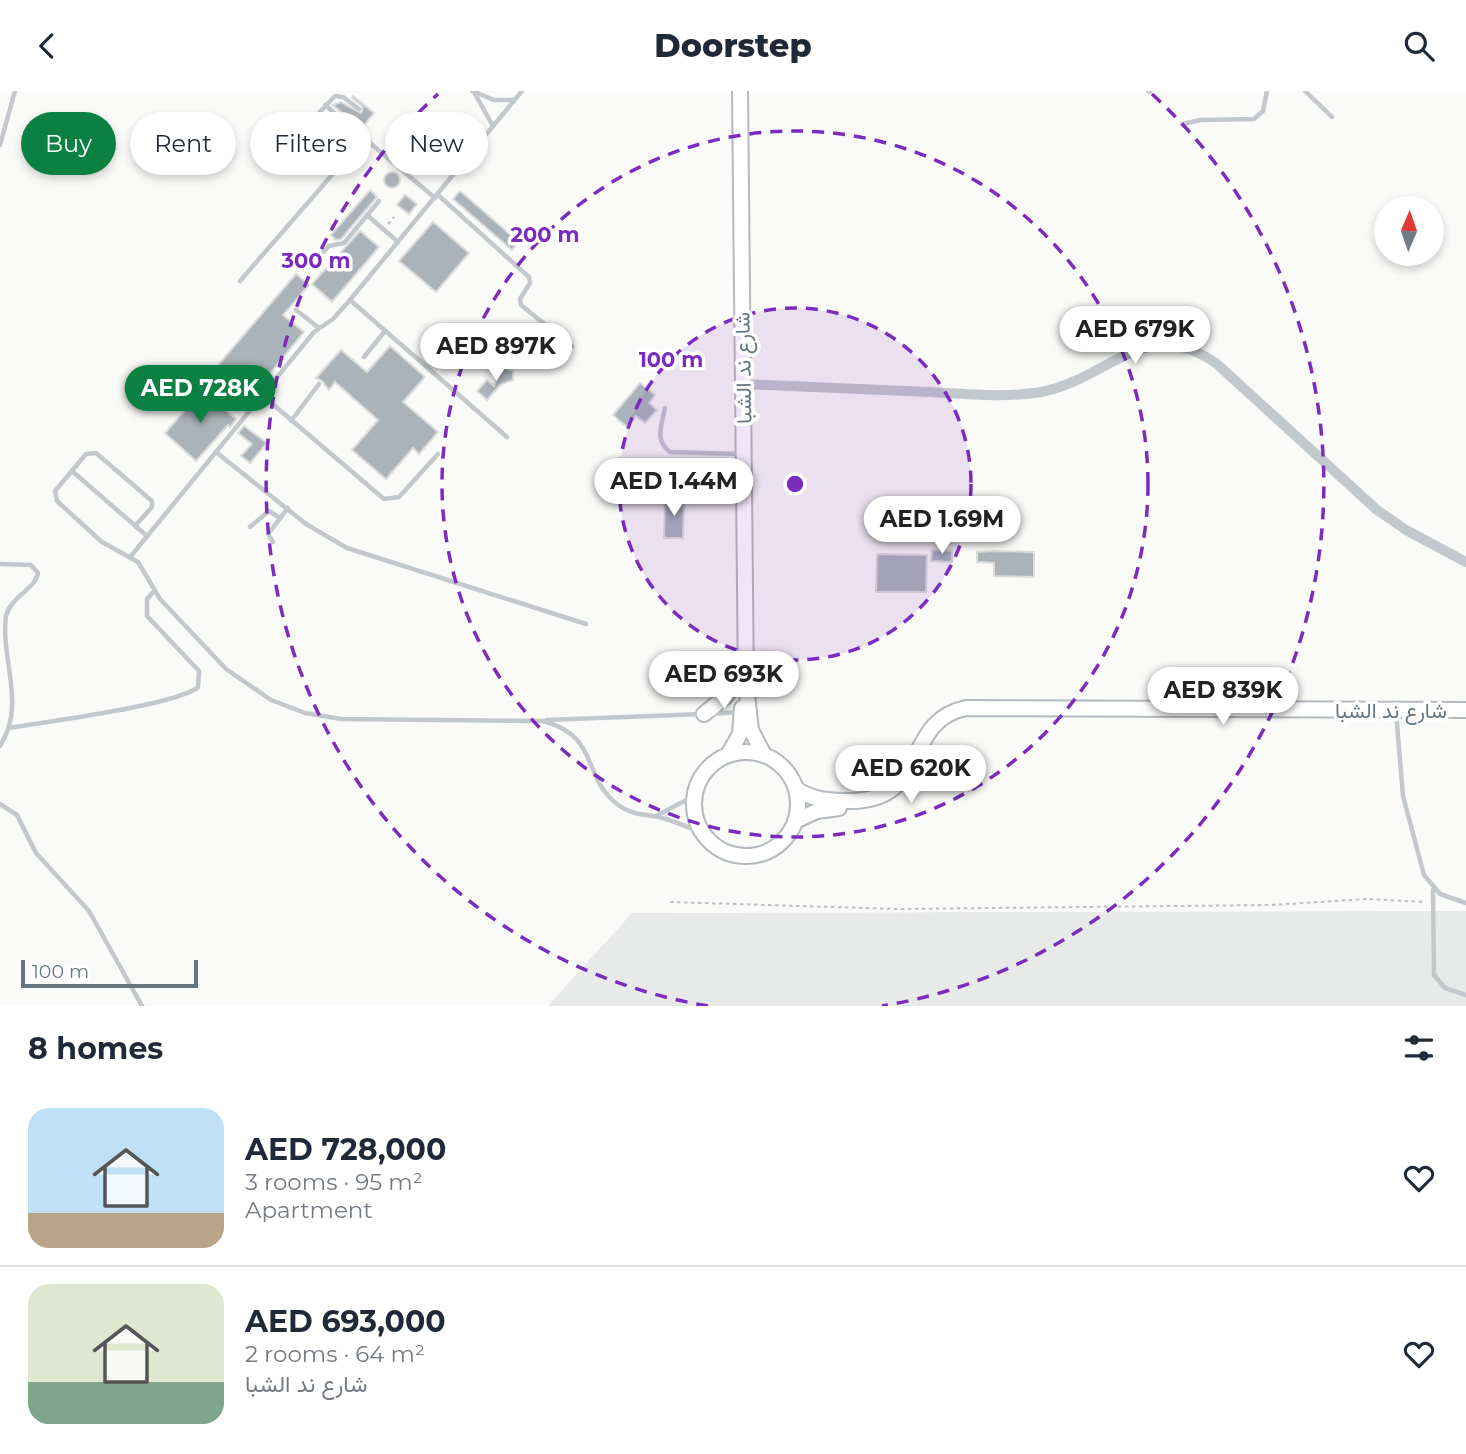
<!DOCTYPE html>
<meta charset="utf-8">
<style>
body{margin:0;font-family:Montserrat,Vazirmatn,sans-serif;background:#f6f6f7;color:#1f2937;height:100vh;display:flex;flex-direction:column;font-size:26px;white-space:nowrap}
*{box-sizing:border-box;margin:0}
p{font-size:23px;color:#747a83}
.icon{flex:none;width:38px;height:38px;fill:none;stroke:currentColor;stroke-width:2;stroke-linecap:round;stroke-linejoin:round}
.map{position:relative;height:915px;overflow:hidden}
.sheet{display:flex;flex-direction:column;background:#fff;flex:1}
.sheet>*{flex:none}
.banner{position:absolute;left:21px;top:21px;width:700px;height:63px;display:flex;gap:14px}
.needle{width:46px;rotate:2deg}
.fabs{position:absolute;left:1374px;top:105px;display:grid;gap:14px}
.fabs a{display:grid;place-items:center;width:70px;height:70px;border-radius:50%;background:#fff;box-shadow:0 4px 10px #0003;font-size:35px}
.scale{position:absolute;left:21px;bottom:18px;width:177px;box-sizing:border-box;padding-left:7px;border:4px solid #657683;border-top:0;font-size:19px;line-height:24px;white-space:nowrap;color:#657683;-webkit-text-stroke:5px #fff;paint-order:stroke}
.price{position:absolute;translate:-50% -60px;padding:0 16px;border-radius:24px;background:#fff;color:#222;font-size:23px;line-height:46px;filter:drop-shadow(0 2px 4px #0008)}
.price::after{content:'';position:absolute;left:50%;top:42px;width:21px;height:16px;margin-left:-10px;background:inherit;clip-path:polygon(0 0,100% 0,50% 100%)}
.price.on{background:#0b8043;color:#fff}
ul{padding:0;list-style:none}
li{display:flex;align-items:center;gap:21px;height:175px;padding:0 28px}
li+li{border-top:2px solid #e0e1e3}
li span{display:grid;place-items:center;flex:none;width:196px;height:140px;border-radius:21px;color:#555}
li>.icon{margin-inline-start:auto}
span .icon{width:84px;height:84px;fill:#fffc;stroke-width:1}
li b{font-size:30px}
h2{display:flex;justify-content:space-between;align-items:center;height:84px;padding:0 28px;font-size:30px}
.pill{padding:0 24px;border-radius:32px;background:#fff;box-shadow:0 4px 10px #0003;font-size:24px;line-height:63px}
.pill.on{background:#0b8043;color:#fff}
header{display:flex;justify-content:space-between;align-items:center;height:91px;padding:0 28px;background:#fff;font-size:32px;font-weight:800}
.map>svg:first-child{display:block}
.built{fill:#e8e9e9}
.building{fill:#aab3b9;stroke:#dcdcda;stroke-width:2}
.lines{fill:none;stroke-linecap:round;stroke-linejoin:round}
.secondary-casing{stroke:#b3babf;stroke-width:18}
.path{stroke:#bbbfc2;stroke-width:2;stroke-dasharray:3.5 3.5;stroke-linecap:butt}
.service{stroke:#c3c8cc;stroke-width:4.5}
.minor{stroke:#c3c8cc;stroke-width:10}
.secondary{stroke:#fff;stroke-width:14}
.ring{fill:none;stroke:#7b2cbf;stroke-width:3.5;stroke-dasharray:12 9}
.labels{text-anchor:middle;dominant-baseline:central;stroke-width:7;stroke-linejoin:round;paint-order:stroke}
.street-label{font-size:21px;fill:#657683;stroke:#fff}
.centre{fill:#7b2cbf;stroke:#fff;stroke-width:3.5}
.ring-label{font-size:21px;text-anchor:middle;font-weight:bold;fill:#7b2cbf;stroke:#fff;stroke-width:7;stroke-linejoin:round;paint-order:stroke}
</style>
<header><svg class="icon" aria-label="back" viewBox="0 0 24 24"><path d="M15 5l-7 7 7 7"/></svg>Doorstep<svg class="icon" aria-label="search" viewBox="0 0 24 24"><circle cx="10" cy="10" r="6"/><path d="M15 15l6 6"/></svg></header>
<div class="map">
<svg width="1466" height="915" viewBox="0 0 1466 915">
<rect width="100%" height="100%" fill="#fafaf8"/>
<polygon class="built" points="1466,820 1466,915 548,915 632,822"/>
<g class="building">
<polygon points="353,5 374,22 361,38 333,14 341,11 361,22 363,16 352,7"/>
<circle cx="392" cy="89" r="8"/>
<polygon points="370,99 377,106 341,148 336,149 331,144"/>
<polygon points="460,100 519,151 512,159 453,108"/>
<polygon points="405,104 417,113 409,123 397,114"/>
<polygon points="433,131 469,162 436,201 399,170"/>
<polygon points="360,140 379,156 332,211 312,193"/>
<polygon points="296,183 309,194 283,224 304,241 254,302 219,273"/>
<polygon points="390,255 425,286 403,311 438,341 419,363 413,357 386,388 352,359 378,329 335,291 329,299 322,290 316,287 341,259 367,281"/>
<polygon points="502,276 513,280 513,289 501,293 487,309 477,300 487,289 494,295 497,282"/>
<polygon points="640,292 655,304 649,312 657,319 645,332 636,325 627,336 613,324"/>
<polygon points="203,299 236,328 230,336 228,334 196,370 165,342"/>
<polygon points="244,335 267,352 250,372 241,365 252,353 238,342"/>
<polygon points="665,407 684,408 683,447 664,447"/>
<polygon points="932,459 952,460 952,471 931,470"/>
<polygon points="994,460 1034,461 1034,486 994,485 994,472 977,471 977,461"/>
<polygon points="877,463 927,464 926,501 876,501"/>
</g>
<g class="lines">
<defs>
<g id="secondary">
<polyline points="740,0 746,595 751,639 764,664"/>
<polyline points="704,623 725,606 745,578"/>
<circle cx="746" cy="713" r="52"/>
<polyline points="728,664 740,643 742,617"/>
<path d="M796,698C813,709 829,710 848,710C931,711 901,630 966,617L1466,619"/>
<polyline points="795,730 817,720 839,717"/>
</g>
</defs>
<use href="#secondary" class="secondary-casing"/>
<g class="path">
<polyline points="388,133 394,126"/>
<polyline points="670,811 897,818 1271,814 1367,808 1425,811"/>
</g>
<g class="service">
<polyline points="472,0 494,9 514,9"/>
<polyline points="1148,0 1150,1"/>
<polyline points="1305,0 1332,26"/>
<polyline points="475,3 493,35"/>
<polyline points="325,14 435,107"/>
<polyline points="315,26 335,5 343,6 359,18"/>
<polyline points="1182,33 1201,29 1254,28 1263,20 1267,0"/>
<polyline points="0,54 15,0"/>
<polyline points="438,104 529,186 530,192 520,208 521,214 572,255"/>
<polyline points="367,124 398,151"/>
<polyline points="309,176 329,155 344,152 379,110"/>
<polyline points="240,190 364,47"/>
<polyline points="350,209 507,346"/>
<polyline points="296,219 319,237"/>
<polyline points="364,266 385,240"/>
<polyline points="212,281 254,315"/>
<polyline points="262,304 384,408 399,406 438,363"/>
<path d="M665,317C662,333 654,349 670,361L742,363"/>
<polyline points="291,330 319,293"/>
<polyline points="216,361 306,433 347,457 586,533"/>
<polyline points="72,380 147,445"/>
<path d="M135,435L152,416V410L96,362L86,363L55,400L57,410L102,451L138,471L160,508L226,578L271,609L305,622L341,628L543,630C601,646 580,684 618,714C632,724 643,723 659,726C675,730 690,737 704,743"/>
<polyline points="250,436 269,420 280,427"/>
<polyline points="273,451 268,443 288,417"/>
<polyline points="131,465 314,241 333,228 350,209 522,0"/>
<path d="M0,473L31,474L38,482C35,499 11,505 6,525C0,568 27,613 0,655"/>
<polyline points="1396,621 1403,705 1424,784 1440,803 1466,812"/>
<polyline points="711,623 737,621"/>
<polyline points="547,629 703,623"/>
<path d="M9,637C43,631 178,614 198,596L199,580L147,525V508L154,500"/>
<polyline points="0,713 17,724 36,762 89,820 142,915"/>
<polyline points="656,725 694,705"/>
<polyline points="1433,799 1434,884 1445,897 1466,904"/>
</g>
<path class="minor" d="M743,293C805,296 867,298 929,301C966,303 1005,307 1041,301C1109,288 1147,222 1217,273L1377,419L1406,439L1466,471"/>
<use href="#secondary" class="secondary"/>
</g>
<circle cx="795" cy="393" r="176" fill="#7b2cbf" fill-opacity=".12"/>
<g class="ring">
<circle cx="795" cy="393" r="176"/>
<circle cx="795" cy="393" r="353"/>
<path d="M708 915A529 529 0 0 1 438 3M1152 3A529 529 0 0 1 882 915"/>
</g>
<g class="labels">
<g class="street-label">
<text transform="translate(743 277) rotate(-91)">شارع ند الشبا</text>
<text x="1391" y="619">شارع ند الشبا</text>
</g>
</g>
<circle cx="795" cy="393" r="10" class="centre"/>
<g class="ring-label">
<text x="545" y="151">200 m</text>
<text x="316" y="177">300 m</text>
<text x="671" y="276">100 m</text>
</g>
</svg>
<div class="fabs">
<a><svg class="needle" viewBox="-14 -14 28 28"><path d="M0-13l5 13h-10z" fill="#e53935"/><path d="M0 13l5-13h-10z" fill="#747a83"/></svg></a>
</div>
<div class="scale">100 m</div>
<b class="price" style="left:1135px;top:275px">AED 679K</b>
<b class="price" style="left:496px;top:292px">AED 897K</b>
<b class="price on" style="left:200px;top:334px">AED 728K</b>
<b class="price" style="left:674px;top:427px">AED 1.44M</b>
<b class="price" style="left:942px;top:465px">AED 1.69M</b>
<b class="price" style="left:724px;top:620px">AED 693K</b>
<b class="price" style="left:1223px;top:636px">AED 839K</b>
<b class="price" style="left:911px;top:714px">AED 620K</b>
<div class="banner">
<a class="pill on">Buy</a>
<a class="pill">Rent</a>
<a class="pill">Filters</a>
<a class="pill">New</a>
</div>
</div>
<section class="sheet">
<h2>8 homes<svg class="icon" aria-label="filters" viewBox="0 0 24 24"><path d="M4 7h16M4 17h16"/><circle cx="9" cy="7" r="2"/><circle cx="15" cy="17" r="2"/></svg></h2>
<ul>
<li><span style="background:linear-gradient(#bfe0f5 75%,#b9a48a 0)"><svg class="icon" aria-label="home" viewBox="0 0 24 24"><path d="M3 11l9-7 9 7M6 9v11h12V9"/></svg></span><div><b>AED 728,000</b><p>3 rooms · 95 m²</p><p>Apartment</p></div><svg class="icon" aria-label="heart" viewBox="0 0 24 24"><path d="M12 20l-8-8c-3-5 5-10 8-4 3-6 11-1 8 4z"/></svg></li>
<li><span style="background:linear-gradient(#dfe7d0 70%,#7fa58c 0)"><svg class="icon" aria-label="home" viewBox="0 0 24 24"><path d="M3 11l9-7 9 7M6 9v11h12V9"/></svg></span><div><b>AED 693,000</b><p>2 rooms · 64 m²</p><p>شارع ند الشبا</p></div><svg class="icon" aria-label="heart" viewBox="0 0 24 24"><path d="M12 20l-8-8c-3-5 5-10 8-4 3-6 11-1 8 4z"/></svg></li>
</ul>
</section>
